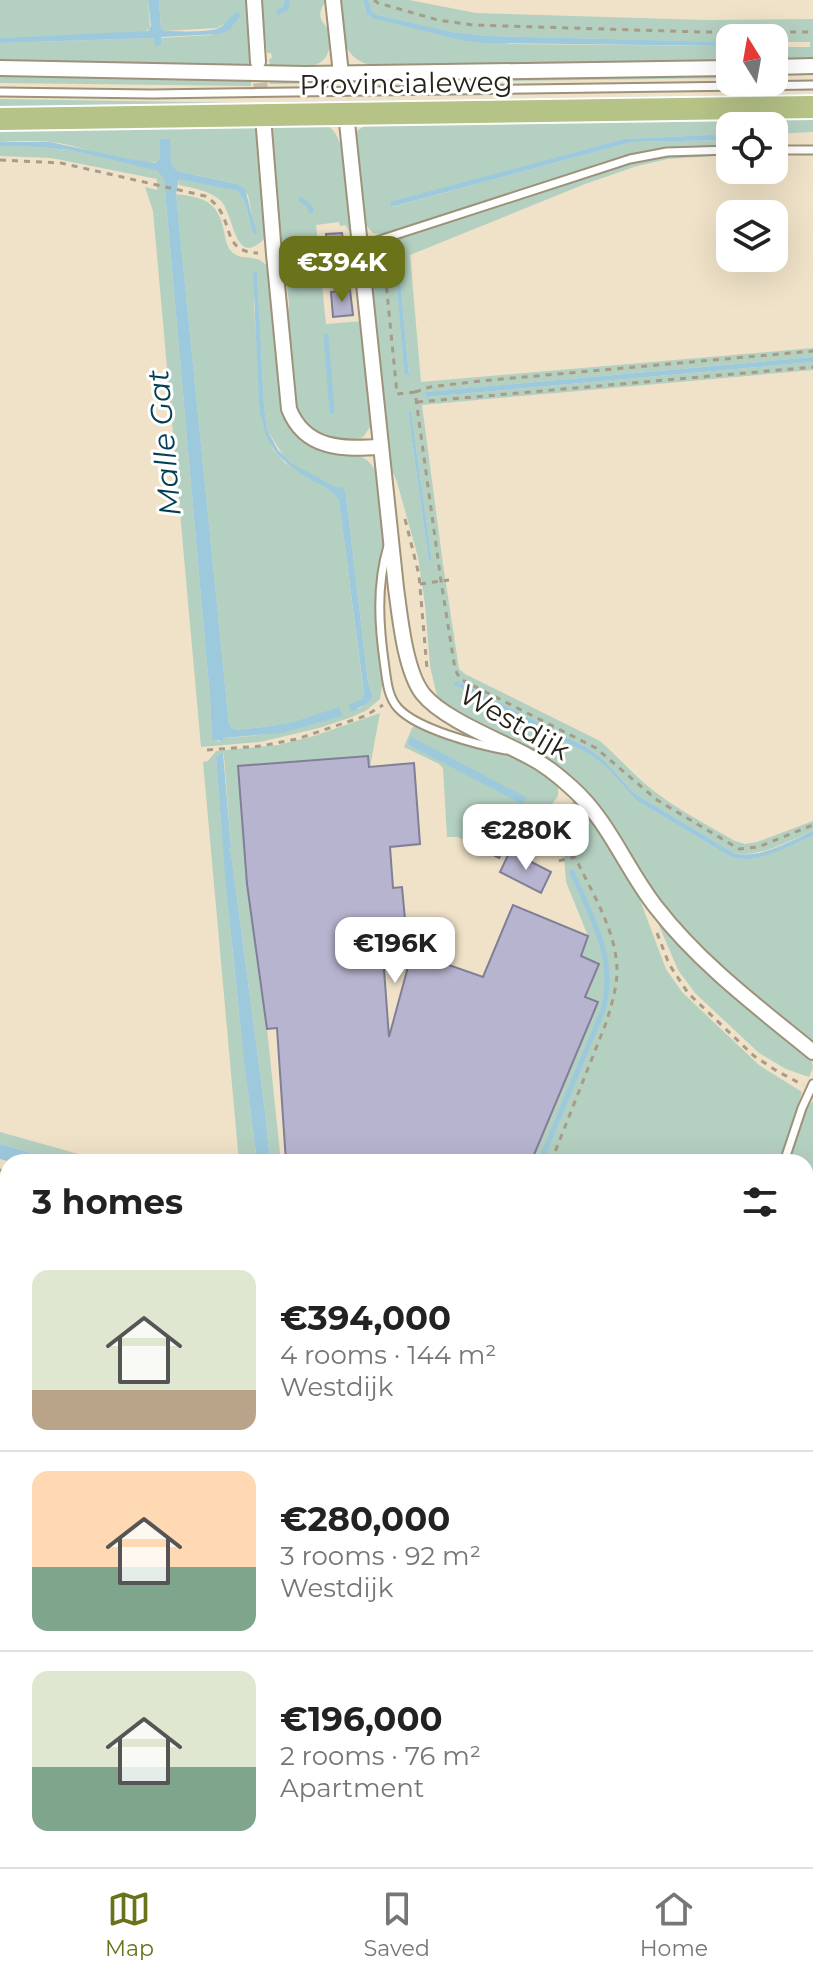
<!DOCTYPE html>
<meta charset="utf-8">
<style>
body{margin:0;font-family:Montserrat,sans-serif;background:#f2f2f2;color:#222;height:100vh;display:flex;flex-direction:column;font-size:30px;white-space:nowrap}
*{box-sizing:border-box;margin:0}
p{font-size:26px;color:#767676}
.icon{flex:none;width:44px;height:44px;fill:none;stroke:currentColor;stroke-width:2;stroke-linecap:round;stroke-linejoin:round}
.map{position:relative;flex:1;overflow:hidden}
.drawer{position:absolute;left:0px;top:1154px;width:814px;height:714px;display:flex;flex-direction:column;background:#fff;border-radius:24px 24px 0 0;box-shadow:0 8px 32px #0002}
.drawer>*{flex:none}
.needle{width:52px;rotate:349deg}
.tools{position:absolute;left:716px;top:24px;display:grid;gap:16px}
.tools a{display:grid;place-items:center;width:72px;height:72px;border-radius:16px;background:#fff;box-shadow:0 8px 32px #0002;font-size:40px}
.price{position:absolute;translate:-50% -68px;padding:0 18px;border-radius:16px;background:#fff;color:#222;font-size:26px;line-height:52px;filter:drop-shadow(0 2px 4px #0008)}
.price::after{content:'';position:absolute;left:50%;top:48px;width:24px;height:18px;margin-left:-12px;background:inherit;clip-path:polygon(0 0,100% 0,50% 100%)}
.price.on{background:#6a721a;color:#fff}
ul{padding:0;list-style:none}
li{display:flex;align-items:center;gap:24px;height:200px;padding:0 32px}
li+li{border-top:2px solid #e0e0e0}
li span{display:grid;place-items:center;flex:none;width:224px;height:160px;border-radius:16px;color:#555}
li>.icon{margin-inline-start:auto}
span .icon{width:96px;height:96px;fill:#fffc;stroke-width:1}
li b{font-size:34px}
h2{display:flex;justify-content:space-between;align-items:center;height:96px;padding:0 32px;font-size:34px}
.tabs{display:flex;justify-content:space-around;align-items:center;height:112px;border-top:2px solid #e0e0e0;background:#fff;font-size:22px;color:#767676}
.tabs a{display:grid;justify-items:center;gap:4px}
.tabs .on{color:#6a721a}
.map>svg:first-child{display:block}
.built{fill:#e6d6b6}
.green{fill:#b4d0c1;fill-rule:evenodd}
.water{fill:#9dc9dd}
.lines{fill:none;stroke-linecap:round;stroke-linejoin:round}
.stream{stroke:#9dc9dd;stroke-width:5}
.building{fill:#b7b4cf;stroke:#817e97;stroke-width:2}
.minor-tunnel{stroke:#c7bca5;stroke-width:14;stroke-dasharray:14 7;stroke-linecap:butt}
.service-casing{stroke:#9d927a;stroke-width:11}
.minor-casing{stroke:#9d927a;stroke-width:18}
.primary-casing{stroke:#fff;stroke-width:26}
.path{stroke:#a69c88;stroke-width:3;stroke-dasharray:6 6;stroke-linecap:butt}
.service{stroke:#fff;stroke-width:7}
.minor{stroke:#fff;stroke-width:14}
.primary{stroke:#b5c387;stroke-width:22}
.labels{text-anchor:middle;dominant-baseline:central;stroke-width:6;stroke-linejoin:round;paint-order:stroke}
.street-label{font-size:28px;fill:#282319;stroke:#fff}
.water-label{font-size:30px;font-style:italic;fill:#003e54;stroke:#fff}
</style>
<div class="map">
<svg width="813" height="1867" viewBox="0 0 813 1867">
<rect width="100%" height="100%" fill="#efe2c8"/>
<polygon class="built" points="813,1387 813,1496 806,1494 806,1406"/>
<g class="green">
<polygon points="0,0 148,0 150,28 144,32 0,38"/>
<polygon points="159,0 247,0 252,63 249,63 249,67 0,62 0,43 154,38 161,45 161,38 212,35 240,16 217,28 165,31 161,28"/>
<path d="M261,0H326C318,13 318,19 329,29C336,75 302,67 270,67L269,59L272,58L271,53H267Z"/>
<path d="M338,0H363L366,11L370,17L510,44L730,46V61L370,65C339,57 341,27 338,0Z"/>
<polygon points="368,0 409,0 476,13 705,20 813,19 813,59 774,60 774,47 810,47 810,42 774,42 774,38 730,38 730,42 721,42 489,36 451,32 378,15 372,12"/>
<polygon points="0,75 251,80 251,86 0,83"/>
<polygon points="730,75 730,78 270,84 270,79"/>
<polygon points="813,94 813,99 272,104 272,102"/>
<polygon points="0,99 253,103 252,105 0,109"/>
<polygon points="813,116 813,132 774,134 774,126 730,126 730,134 624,139 390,203 392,207 632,142 730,140 730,147 665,149 606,161 390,234 373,233 363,222 354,140 358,130 368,124"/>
<path d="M271,124C287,125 315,121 329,127C348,137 350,209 353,231H349L345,225L340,226L339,222L316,225L326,324L363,321L372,418L370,427L363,437L346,441L321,434L312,429L299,414L294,402L287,335L289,303L286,279L281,266Z"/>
<path d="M257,125L267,236C234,272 235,216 221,201C211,191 193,188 179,185V178L238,191L245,203L253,234H256L248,195L237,184L177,171L171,163L169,138L159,139L160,159L157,162C129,165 92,150 64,144C43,140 21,141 0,142V126Z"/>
<path d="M0,146L38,147L70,150L159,171L164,179L210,698L212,739L220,742L222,738C267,736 299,730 341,715L264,727L235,730L229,725L176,194C208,198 219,203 225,236C226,242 228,249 233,253C245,262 255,252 268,267L281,400C286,425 302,447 328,452C350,457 364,449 377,473L385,535L376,602L377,630L383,680L380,699L367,710L352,717L319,728L260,742L201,747L153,211L145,187L157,190V179L51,158L0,156ZM254,272L257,273L264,404L267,430L285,458L297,468L338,489L346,496L368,682L373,697L359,709L349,704L362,699L364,695L339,501L334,493L285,463L273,449L262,423L254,306Z"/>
<path d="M679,155H730L668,159L637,166L585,184L410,255L421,382L813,348V357L426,392V397L813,362V370L422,405L443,564L459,669L465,674L600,741C617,756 632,773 650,788C676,809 706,824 735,841L745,844L757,842L813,821V831C791,840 757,859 734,853L634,793L605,761L588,748L457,682L589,754L605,766L637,801L731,857C758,864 788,846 813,836V1045L717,965L675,922L641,875L534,752L453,711L437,696L430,666L425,605L418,557L397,482L389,464L367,260L372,250L380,245L600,171L637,161ZM395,267H399L409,374L406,375ZM408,412L411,413L432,561L429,562Z"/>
<path d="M380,713L370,767L368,756L238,766L247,884L267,1029L281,1162H270L265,1111L231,853L229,851L231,845L224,756L223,753L219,754L216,757C226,893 239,1027 257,1162H239L203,762L208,761L216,751L278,745L314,736Z"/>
<path d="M416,725L474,747L524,758L558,784V796L531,833L527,836L519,835L477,815L464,840L458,837H447L443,768L439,764L404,747L412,728ZM411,738L525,797L526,798L407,744Z"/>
<polygon points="574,801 597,828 637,892 666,969 682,992 759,1065 802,1092 779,1162 531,1162 597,1003 585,997 599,964 581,956 588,936 566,882 564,856 554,828 558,817"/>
<polygon points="661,922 811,1058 813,1068 809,1077 786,1069 759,1053 695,993 678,970 658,923"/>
<polygon points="813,1101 813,1298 806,1304 806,1162 787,1162 805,1110"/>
<polygon points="0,1132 107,1162 64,1162 0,1144"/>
<polygon points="806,1504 813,1506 813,1615 806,1581"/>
</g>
<g class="water">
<path d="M148,0H159L161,28L165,31C178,31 207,33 219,28C228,24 228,15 239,12L240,16L230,29L220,34L161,37V45L155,46L154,38L0,43V38L148,31L151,26Z"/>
<polygon points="363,0 368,0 372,12 378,15 452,32 489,36 730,42 730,46 487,43 465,41 372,18 367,14"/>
<polygon points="730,134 730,140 632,142 391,207 390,202 624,139"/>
<polygon points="170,138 171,163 177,171 237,184 245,189 257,234 253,234 245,203 238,191 179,179 176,194 229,725 235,730 264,727 294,722 339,707 342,716 282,733 223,738 223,741 212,740 210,698 164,179 158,171 70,150 38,147 0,146 0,142 50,142 129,159 155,163 160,159 159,139"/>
<polygon points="399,266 409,375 405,375 395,267"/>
<path d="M253,272H257L264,404L267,430L278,450L291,463L337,488L343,487L346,496L368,682L373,697L366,704L351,712L349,704L362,699L364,694L339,501C334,491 324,487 315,482C278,461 263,445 259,402Z"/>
<polygon points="813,357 813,362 426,397 425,392"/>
<polygon points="408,412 411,412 432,561 429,562"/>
<path d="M457,681L588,748L605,761L634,793L734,853C759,860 790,841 813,831V836C788,846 758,865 731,857L637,801L605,766L589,754L453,684Z"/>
<polygon points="411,737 526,797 522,804 407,744"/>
<polygon points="223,753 231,846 229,851 231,853 265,1111 270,1162 257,1162 244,1061 225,876 216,757 219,754"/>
<polygon points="0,1144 64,1162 11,1162 0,1159"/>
</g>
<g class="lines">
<g class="stream">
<polyline points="279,12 286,8 287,0"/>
<polyline points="301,200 309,205 311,211"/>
<polyline points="326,336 332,411"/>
<path d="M540,1162L603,1010C617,958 592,919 572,872"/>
<polyline points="806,1221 813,1214"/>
<polyline points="0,1579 8,1581"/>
</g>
</g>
<g class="building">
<polygon points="342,233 344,247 327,249 326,234"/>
<polygon points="350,290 353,315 333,317 331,292"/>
<polygon points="368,756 369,767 414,763 420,844 390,847 393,888 402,887 406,930 359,933 382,942 389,1037 412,952 483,977 513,905 588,936 581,956 599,964 585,997 598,1002 531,1162 286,1162 277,1028 267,1029 247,884 238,766"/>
<polygon points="492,823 512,832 499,858 472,844 481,826 489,830"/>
<polygon points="510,851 551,872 541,893 500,872"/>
</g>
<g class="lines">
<polyline class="minor-tunnel" points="258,62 264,120"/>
<defs>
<g id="service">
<polyline points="0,92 152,94 813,85"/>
<polyline points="774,150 813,150"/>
<polyline points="361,246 630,159 667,152 730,150"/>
<path d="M388,546C376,586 379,627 385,668C387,682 388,697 398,708C417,729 478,745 506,750"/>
<polyline points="784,1162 802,1108 813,1084"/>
</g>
<g id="minor">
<polyline points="254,0 258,62"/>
<polyline points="333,0 341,74"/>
<polyline points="774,67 813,66"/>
<polyline points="0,68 305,74 730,68"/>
<path d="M346,113L396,588C400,617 405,671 423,694C443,719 499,740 528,756C544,764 559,776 572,788C609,821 626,869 656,907C700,964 758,1007 813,1052"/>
<path d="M264,129L274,254L289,409C305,450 343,449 380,447"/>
</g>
<polyline id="primary" points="0,119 813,107"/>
</defs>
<use href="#service" class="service-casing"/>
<use href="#minor" class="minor-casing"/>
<use href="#primary" class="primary-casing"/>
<g class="path">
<polyline points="374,0 378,3 438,20 473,25 701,32 813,32"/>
<path d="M0,160L61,163L205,196C238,215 217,252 258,253"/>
<polyline points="383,251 397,394 415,392 441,581 455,669 460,679 596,748 657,800 739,849 758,847 813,825"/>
<polyline points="415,392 430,387 480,381 813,351"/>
<polyline points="417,402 813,367"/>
<polyline points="405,519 419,575 427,669"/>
<polyline points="420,584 449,580"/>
<polyline points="207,750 261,746 297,739 365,716 383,705"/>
<polyline points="657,933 669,964 688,993 754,1056 777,1071 803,1085"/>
<path d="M551,1162L606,1023C611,1007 616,991 617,974C618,933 592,893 575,857L554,862"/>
<polyline points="0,1170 8,1172"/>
<polyline points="0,1566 8,1569"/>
<polyline points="806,1813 813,1815"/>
<polyline points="639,1860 640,1867"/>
</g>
<use href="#service" class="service"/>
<use href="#minor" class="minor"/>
<use href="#primary" class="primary"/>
</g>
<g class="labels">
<g class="street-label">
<text transform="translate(406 83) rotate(-1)">Provincialeweg</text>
<text transform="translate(515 722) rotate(30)">Westdijk</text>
</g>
<g class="water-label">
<text transform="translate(164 443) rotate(-95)">Malle Gat</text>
</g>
</g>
</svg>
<div class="tools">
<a><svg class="needle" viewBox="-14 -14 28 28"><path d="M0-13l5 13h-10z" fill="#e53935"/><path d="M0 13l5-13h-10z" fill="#767676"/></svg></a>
<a><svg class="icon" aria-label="locate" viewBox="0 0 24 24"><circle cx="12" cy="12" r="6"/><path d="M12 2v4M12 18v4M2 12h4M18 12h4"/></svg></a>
<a><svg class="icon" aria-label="layers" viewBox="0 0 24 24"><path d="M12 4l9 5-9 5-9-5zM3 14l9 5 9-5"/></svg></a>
</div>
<b class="price on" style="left:342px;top:304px">€394K</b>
<b class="price" style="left:526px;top:872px">€280K</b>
<b class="price" style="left:395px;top:985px">€196K</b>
<section class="drawer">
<h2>3 homes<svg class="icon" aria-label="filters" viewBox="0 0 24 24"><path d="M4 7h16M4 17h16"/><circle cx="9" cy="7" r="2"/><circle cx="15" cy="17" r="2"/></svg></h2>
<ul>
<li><span style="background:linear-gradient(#dfe7d0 75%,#b9a48a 0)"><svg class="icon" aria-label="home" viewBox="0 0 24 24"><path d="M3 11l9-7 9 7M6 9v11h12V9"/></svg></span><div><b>€394,000</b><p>4 rooms · 144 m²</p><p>Westdijk</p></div></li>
<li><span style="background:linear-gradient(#ffd9b3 60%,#7fa58c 0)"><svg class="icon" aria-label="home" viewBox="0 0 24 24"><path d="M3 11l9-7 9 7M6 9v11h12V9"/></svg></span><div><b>€280,000</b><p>3 rooms · 92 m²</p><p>Westdijk</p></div></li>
<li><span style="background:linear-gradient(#dfe7d0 60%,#7fa58c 0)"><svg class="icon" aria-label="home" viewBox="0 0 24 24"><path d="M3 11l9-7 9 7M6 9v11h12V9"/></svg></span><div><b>€196,000</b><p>2 rooms · 76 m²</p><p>Apartment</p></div></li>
</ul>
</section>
</div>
<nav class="tabs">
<a class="on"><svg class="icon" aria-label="map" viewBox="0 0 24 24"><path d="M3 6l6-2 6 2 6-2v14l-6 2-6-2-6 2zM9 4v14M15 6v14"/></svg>Map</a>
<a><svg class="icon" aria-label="saved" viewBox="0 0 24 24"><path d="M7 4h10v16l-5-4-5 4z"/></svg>Saved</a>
<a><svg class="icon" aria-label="home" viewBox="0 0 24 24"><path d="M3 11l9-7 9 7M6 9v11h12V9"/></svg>Home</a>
</nav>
